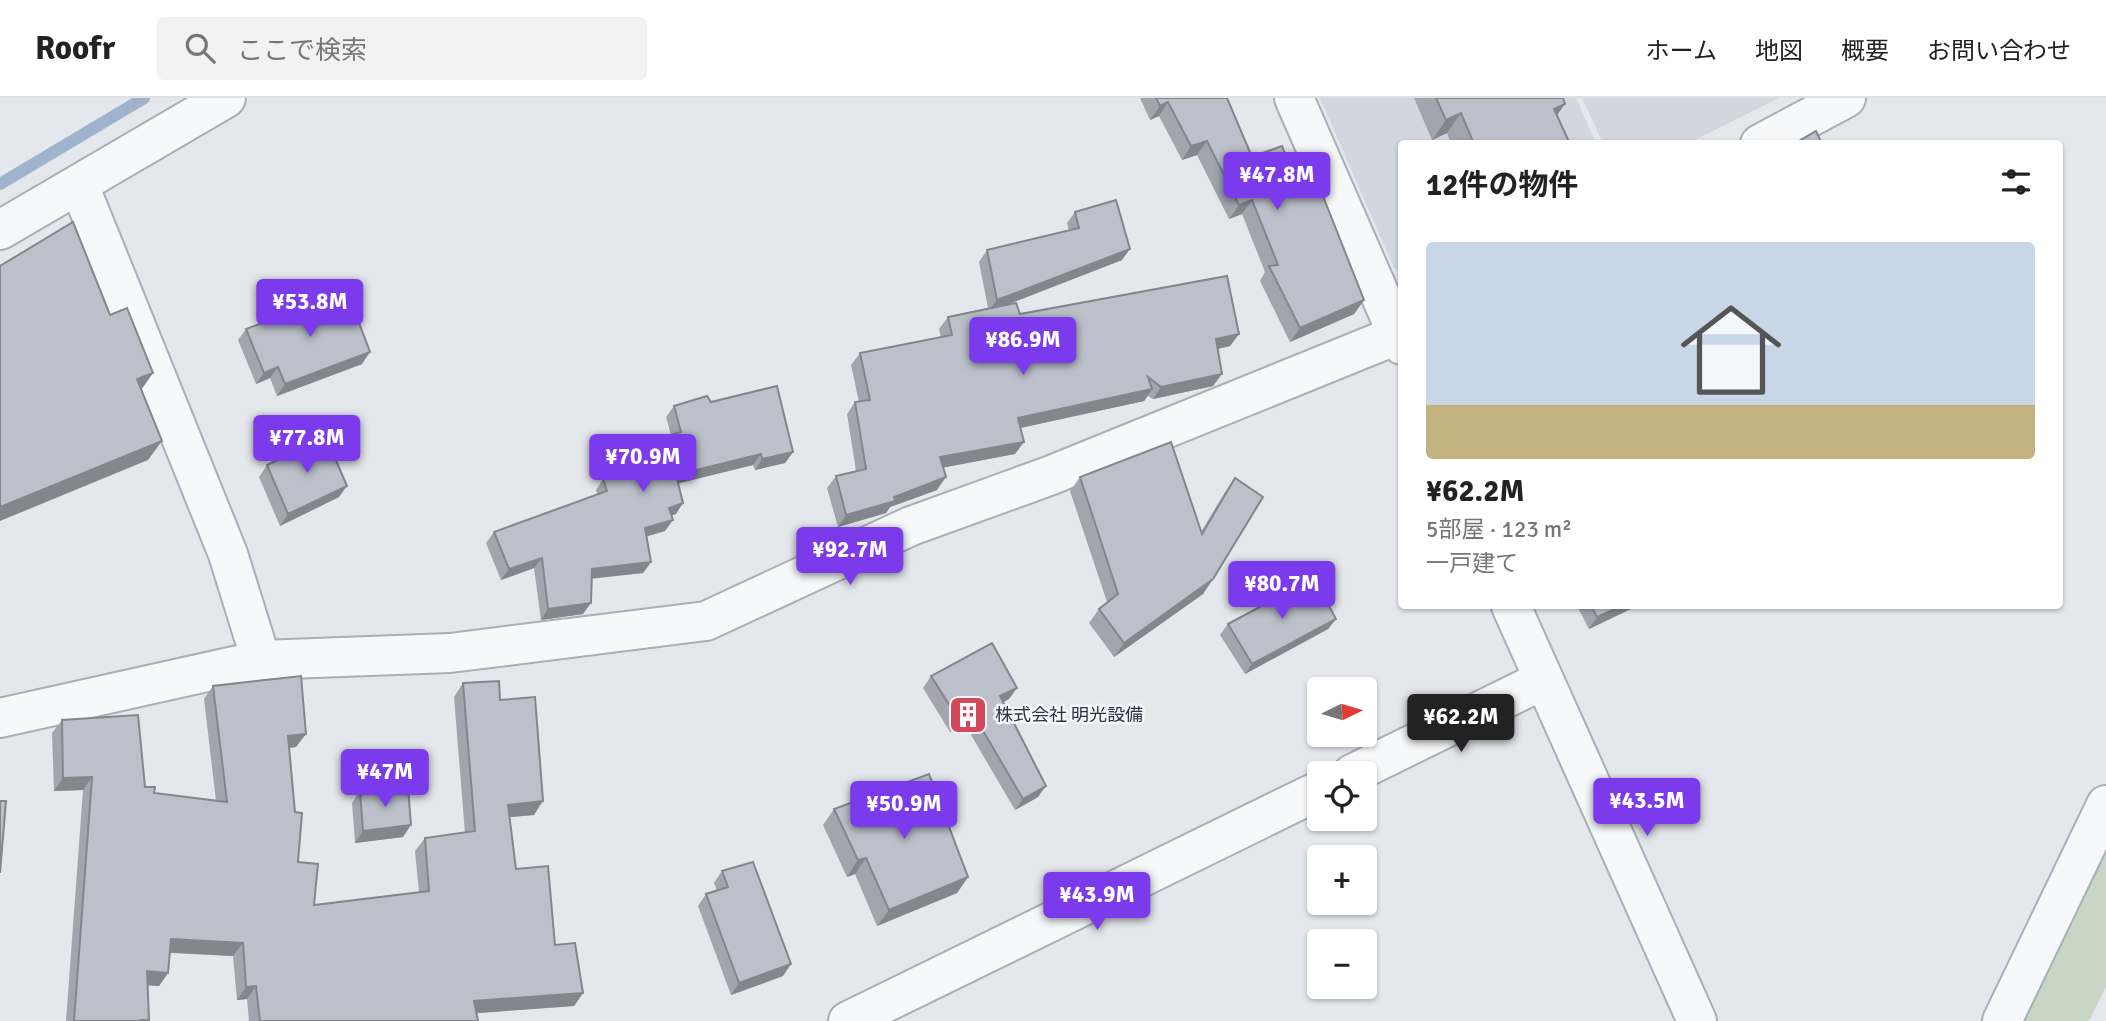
<!DOCTYPE html>
<html lang="ja">
<meta charset="utf-8">
<style>
body{margin:0;font-family:Signika,"Noto Sans JP",sans-serif;background:#f2f2f2;color:#222;height:100vh;display:flex;flex-direction:column;font-size:26px;white-space:nowrap}
*{box-sizing:border-box;margin:0}
p{font-size:23px;color:#767676}
.icon{flex:none;width:38px;height:38px;fill:none;stroke:currentColor;stroke-width:2;stroke-linecap:round;stroke-linejoin:round}
.map{position:relative;flex:1;overflow:hidden}
.details{position:absolute;left:1398px;top:42px;width:665px;height:469px;display:flex;flex-direction:column;background:#fff;border-radius:7px;box-shadow:0 2px 5px #0004}
.details>*{flex:none}
.needle{width:46px;rotate:85deg}
.fabs{position:absolute;left:1307px;top:579px;display:grid;gap:14px}
.fabs a{display:grid;place-items:center;width:70px;height:70px;border-radius:7px;background:#fff;box-shadow:0 2px 5px #0004;font-size:35px}
.price{position:absolute;translate:-50% -60px;padding:0 16px;border-radius:7px;background:#7c3aed;color:#fff;font-size:23px;line-height:46px;filter:drop-shadow(0 2px 4px #0008)}
.price::after{content:'';position:absolute;left:50%;top:42px;width:21px;height:16px;margin-left:-10px;background:inherit;clip-path:polygon(0 0,100% 0,50% 100%)}
.price.active{background:#222;color:#fff}
ul{padding:0;list-style:none}
li{display:grid;align-content:center;gap:14px;height:371px;padding:0 28px}
li+li{border-top:2px solid #e0e0e0}
li span{display:grid;place-items:center;height:217px;border-radius:7px;color:#555}
li>.icon{margin-inline-start:auto}
span .icon{width:126px;height:126px;fill:#fffc;stroke-width:1}
li b{font-size:30px}
h2{display:flex;justify-content:space-between;align-items:center;height:84px;padding:0 28px;font-size:30px}
header{display:flex;align-items:center;gap:42px;box-sizing:border-box;height:98px;padding:0 35px;background:#fff;border-bottom:2px solid #e0e0e0}
header strong{font-size:33px}
nav{display:flex;gap:38px;margin-inline-start:auto;font-size:24px}
.search{width:490px;height:63px;background:#f2f2f2;display:flex;align-items:center;gap:18px;box-sizing:border-box;padding:0 24px;border-radius:7px;color:#767676;font-size:26px}
.map>svg:first-child{display:block}
.built{fill:#d2d6de}
.green{fill:#c9d6c5}
.lines{fill:none;stroke-linecap:round;stroke-linejoin:round}
.stream{stroke:#9fb4cc;stroke-width:12}
.minor-casing{stroke:#a9aeb7;stroke-width:42}
.minor{stroke:#f7f8fa;stroke-width:38}
.wall{fill:#a1a5ae}
.shaded-wall{fill:#83868d}
.building{fill:#bbc0ca;stroke:#83868d;stroke-width:2}
.labels{text-anchor:middle;dominant-baseline:central;stroke-width:5;stroke-linejoin:round;paint-order:stroke}
.poi-label{font-size:18px;fill:#2b3445;stroke:#f4f6f9;text-anchor:start}
</style>
<header>
<strong>Roofr</strong>
<div class="search"><svg class="icon" aria-label="search" viewBox="0 0 24 24"><circle cx="10" cy="10" r="6"/><path d="M15 15l6 6"/></svg>ここで検索</div>
<nav><a>ホーム</a><a>地図</a><a>概要</a><a>お問い合わせ</a></nav>
</header>
<div class="map">
<svg width="2106" height="923" viewBox="0 0 2106 923">
<rect width="100%" height="100%" fill="#e4e7ec"/>
<g class="built">
<polygon points="1320,0 1576,0 1596,45 1402,46 1402,175 1394,170"/>
<polygon points="1582,0 1779,0 1687,46 1603,45"/>
</g>
<polygon class="green" points="2106,737 2106,889 2089,923 2011,923"/>
<g class="lines">
<polyline class="stream" points="0,86 144,0"/>
<defs>
<g id="minor">
<polyline points="1294,0 1402,247"/>
<polyline points="1760,46 1846,0"/>
<polyline points="79,87 228,456 261,562"/>
<polyline points="0,132 226,0"/>
<polyline points="1511,508 1697,923"/>
<polyline points="0,620 261,562 450,555 706,523 911,428 1049,378 1402,235"/>
<polyline points="1352,676 1543,582"/>
<polyline points="848,923 1320,692"/>
<polyline points="2002,923 2106,707"/>
</g>
</defs>
<use href="#minor" class="minor-casing"/>
<use href="#minor" class="minor"/>
</g>
<g class="wall">
<polygon points="1140,0 1227,0 1252,59 1301,95 1364,202 1354,216 1290,244 1260,183 1265,174 1242,116 1229,121 1197,57 1182,62 1159,18 1150,22"/>
<polygon points="1414,0 1563,0 1557,17 1570,46 1451,46 1447,35 1432,42"/>
<polygon points="1075,114 1122,162 1008,206 1020,216 1239,236 1230,248 1218,251 1213,288 1153,301 1148,298 1144,303 1021,330 1015,356 943,369 937,392 890,409 886,415 838,429 827,390 836,378 856,373 847,316 855,304 859,304 851,267 860,255 941,240 939,231 948,219 988,210 979,164 987,152 1069,133 1067,125"/>
<polygon points="246,231 362,266 277,298 270,280 256,286 238,242"/>
<polygon points="711,304 793,354 785,365 755,372 753,367 678,385 676,416 671,417 665,433 647,438 651,464 643,475 591,481 583,516 541,522 534,470 501,482 486,445 494,434 597,396 596,392 603,381 619,377 623,371 620,360 627,349 671,337 666,319 674,308"/>
<polygon points="267,367 339,399 280,428 259,379"/>
<polygon points="1080,379 1201,434 1225,394 1235,380 1213,481 1203,496 1114,559 1089,525 1099,511 1107,504 1070,393"/>
<polygon points="1577,508 1637,508 1589,531"/>
<polygon points="1336,521 1328,531 1245,576 1220,537 1228,526"/>
<polygon points="931,578 1009,601 1003,604 1038,699 1015,712 964,625 950,634 923,590"/>
<polygon points="463,585 500,602 534,717 510,719 516,771 555,847 583,895 574,908 476,915 478,923 249,923 247,901 237,902 233,858 170,855 168,875 159,888 148,887 149,922 148,923 66,923 83,692 54,693 52,635 62,622 154,695 216,703 204,601 213,588 296,649 289,650 298,764 314,807 419,794 415,753 425,740 465,735 454,599"/>
<polygon points="360,693 403,739 355,745 352,705"/>
<polygon points="834,711 968,779 957,795 877,828 855,776 847,779 823,727"/>
<polygon points="722,773 783,878 731,897 698,808 706,796 717,793 714,785"/>
</g>
<g class="shaded-wall">
<polygon points="1168,4 1159,18 1150,22 1160,8"/>
<polygon points="1565,6 1551,26 1554,11"/>
<polygon points="1461,15 1447,35 1432,42 1446,22"/>
<polygon points="1207,43 1197,57 1182,62 1191,48"/>
<polygon points="1252,102 1242,116 1229,121 1239,107"/>
<polygon points="1130,151 1122,162 988,214 997,202"/>
<polygon points="1364,202 1354,216 1290,244 1300,230"/>
<polygon points="1239,236 1230,248 1207,253 1216,241"/>
<polygon points="370,254 362,266 277,298 285,286"/>
<polygon points="278,269 270,280 256,286 264,275"/>
<polygon points="153,275 139,295 137,281"/>
<polygon points="1222,276 1213,288 1153,301 1161,289"/>
<polygon points="1152,291 1144,303 1010,332 1018,320"/>
<polygon points="162,343 148,362 0,423 0,409"/>
<polygon points="1024,344 1015,356 931,372 940,359"/>
<polygon points="793,354 785,365 755,372 762,361"/>
<polygon points="761,356 753,367 668,388 676,377"/>
<polygon points="946,379 937,392 890,409 886,415 838,429 846,417"/>
<polygon points="347,388 339,399 280,428 288,416"/>
<polygon points="683,405 676,416 662,421 669,410"/>
<polygon points="673,422 665,433 638,441 645,430"/>
<polygon points="542,460 534,470 501,482 509,471"/>
<polygon points="651,464 643,475 584,481 592,471"/>
<polygon points="1213,481 1203,496 1114,559 1124,545"/>
<polygon points="591,505 583,516 541,522 548,511"/>
<polygon points="1622,508 1637,508 1589,531 1597,519"/>
<polygon points="1336,521 1328,531 1245,576 1252,566"/>
<polygon points="1017,590 1009,601 992,610 1000,598"/>
<polygon points="972,614 964,625 950,634 959,622"/>
<polygon points="306,636 296,649 279,651 288,638"/>
<polygon points="92,679 83,692 54,693 63,680"/>
<polygon points="1046,688 1038,699 1015,712 1023,701"/>
<polygon points="543,703 534,717 499,720 508,707"/>
<polygon points="411,727 403,739 355,745 363,733"/>
<polygon points="866,760 855,776 847,779 858,762"/>
<polygon points="968,779 957,795 877,828 889,812"/>
<polygon points="171,841 243,845 233,858 162,854"/>
<polygon points="791,866 783,878 731,897 739,885"/>
<polygon points="147,873 168,875 159,888 138,887"/>
<polygon points="256,888 247,901 237,902 246,889"/>
<polygon points="583,895 574,908 465,916 474,903"/>
</g>
<g class="building">
<polygon points="1156,0 1227,0 1252,59 1282,48 1301,95 1319,88 1364,202 1300,230 1269,168 1278,167 1252,102 1239,107 1207,43 1191,48 1168,4 1160,8"/>
<polygon points="1436,0 1563,0 1565,6 1554,11 1570,46 1474,46 1461,15 1446,22"/>
<polygon points="1816,33 1822,46 1794,46"/>
<polygon points="1116,102 1130,151 997,202 987,152 1079,130 1075,114"/>
<polygon points="73,124 110,217 127,210 153,275 137,281 162,343 0,409 0,168"/>
<polygon points="1227,178 1239,236 1216,241 1222,276 1161,289 1148,279 1152,291 1018,320 1024,344 940,359 946,379 894,399 895,403 846,417 836,378 866,371 855,304 870,302 860,255 952,237 948,219 1016,205 1020,216"/>
<polygon points="347,193 370,254 285,286 278,269 264,275 246,231"/>
<polygon points="777,288 793,354 762,361 761,356 676,377 683,405 669,410 673,422 645,430 651,464 592,471 591,505 548,511 542,460 509,471 494,434 607,393 603,381 625,376 624,370 633,368 627,349 681,334 674,308 707,298 711,304"/>
<polygon points="326,339 347,388 288,416 267,367"/>
<polygon points="1171,344 1202,436 1235,380 1263,399 1213,481 1124,545 1099,511 1118,496 1080,379"/>
<polygon points="1314,480 1336,521 1252,566 1228,526"/>
<polygon points="1591,508 1622,508 1597,519"/>
<polygon points="992,545 1017,590 1000,598 1046,688 1023,701 972,614 959,622 931,578"/>
<polygon points="301,578 306,636 288,638 295,714 302,715 298,764 318,766 314,807 429,793 425,740 475,733 463,585 499,583 500,602 535,599 543,703 508,707 516,771 548,768 555,847 575,845 583,895 474,903 478,923 260,923 256,888 246,889 243,845 171,841 168,875 147,873 149,922 140,922 140,923 74,923 92,679 63,680 62,622 138,617 145,689 155,689 154,695 227,704 213,588"/>
<polygon points="929,676 968,779 889,812 866,760 858,762 834,711"/>
<polygon points="408,689 411,727 363,733 360,693"/>
<polygon points="0,703 6,703 0,775"/>
<polygon points="753,764 791,866 739,885 706,796 728,789 722,773"/>
</g>
<defs>
<symbol id="building-square" viewBox="-11 -11 22 22"><rect x="-9" y="-9" width="18" height="18" rx="4" fill="#d1495b" stroke="#f4f6f9"/><path d="M-4-6H4V6H1V3H-1V6H-4ZM-2.5-4.3h1.7v1.8h-1.7ZM.8-4.3h1.7v1.8H.8ZM-2.5-1h1.7V.8h-1.7ZM.8-1h1.7V.8H.8Z" fill="#fff"/></symbol>
</defs>
<g fill-rule="evenodd">
<use href="#building-square" x="946" y="595" width="44" height="44"/>
</g>
<g class="labels">
<g class="poi-label">
<text x="995" y="617">株式会社 明光設備</text>
</g>
</g>
</svg>
<div class="fabs">
<a><svg class="needle" viewBox="-14 -14 28 28"><path d="M0-13l5 13h-10z" fill="#e53935"/><path d="M0 13l5-13h-10z" fill="#767676"/></svg></a>
<a><svg class="icon" aria-label="locate" viewBox="0 0 24 24"><circle cx="12" cy="12" r="6"/><path d="M12 2v4M12 18v4M2 12h4M18 12h4"/></svg></a>
<a>+</a>
<a>−</a>
</div>
<b class="price" style="left:1277px;top:114px">¥47.8M</b>
<b class="price" style="left:310px;top:241px">¥53.8M</b>
<b class="price" style="left:1023px;top:279px">¥86.9M</b>
<b class="price" style="left:307px;top:377px">¥77.8M</b>
<b class="price" style="left:643px;top:396px">¥70.9M</b>
<b class="price" style="left:850px;top:489px">¥92.7M</b>
<b class="price" style="left:1282px;top:523px">¥80.7M</b>
<b class="price active" style="left:1461px;top:656px">¥62.2M</b>
<b class="price" style="left:385px;top:711px">¥47M</b>
<b class="price" style="left:1647px;top:740px">¥43.5M</b>
<b class="price" style="left:904px;top:743px">¥50.9M</b>
<b class="price" style="left:1097px;top:834px">¥43.9M</b>
<section class="details">
<h2>12件の物件<svg class="icon" aria-label="filters" viewBox="0 0 24 24"><path d="M4 7h16M4 17h16"/><circle cx="9" cy="7" r="2"/><circle cx="15" cy="17" r="2"/></svg></h2>
<ul>
<li><span style="background:linear-gradient(#c9d6e8 75%,#c2b280 0)"><svg class="icon" aria-label="home" viewBox="0 0 24 24"><path d="M3 11l9-7 9 7M6 9v11h12V9"/></svg></span><div><b>¥62.2M</b><p>5部屋 · 123 m²</p><p>一戸建て</p></div></li>
</ul>
</section>
</div>
